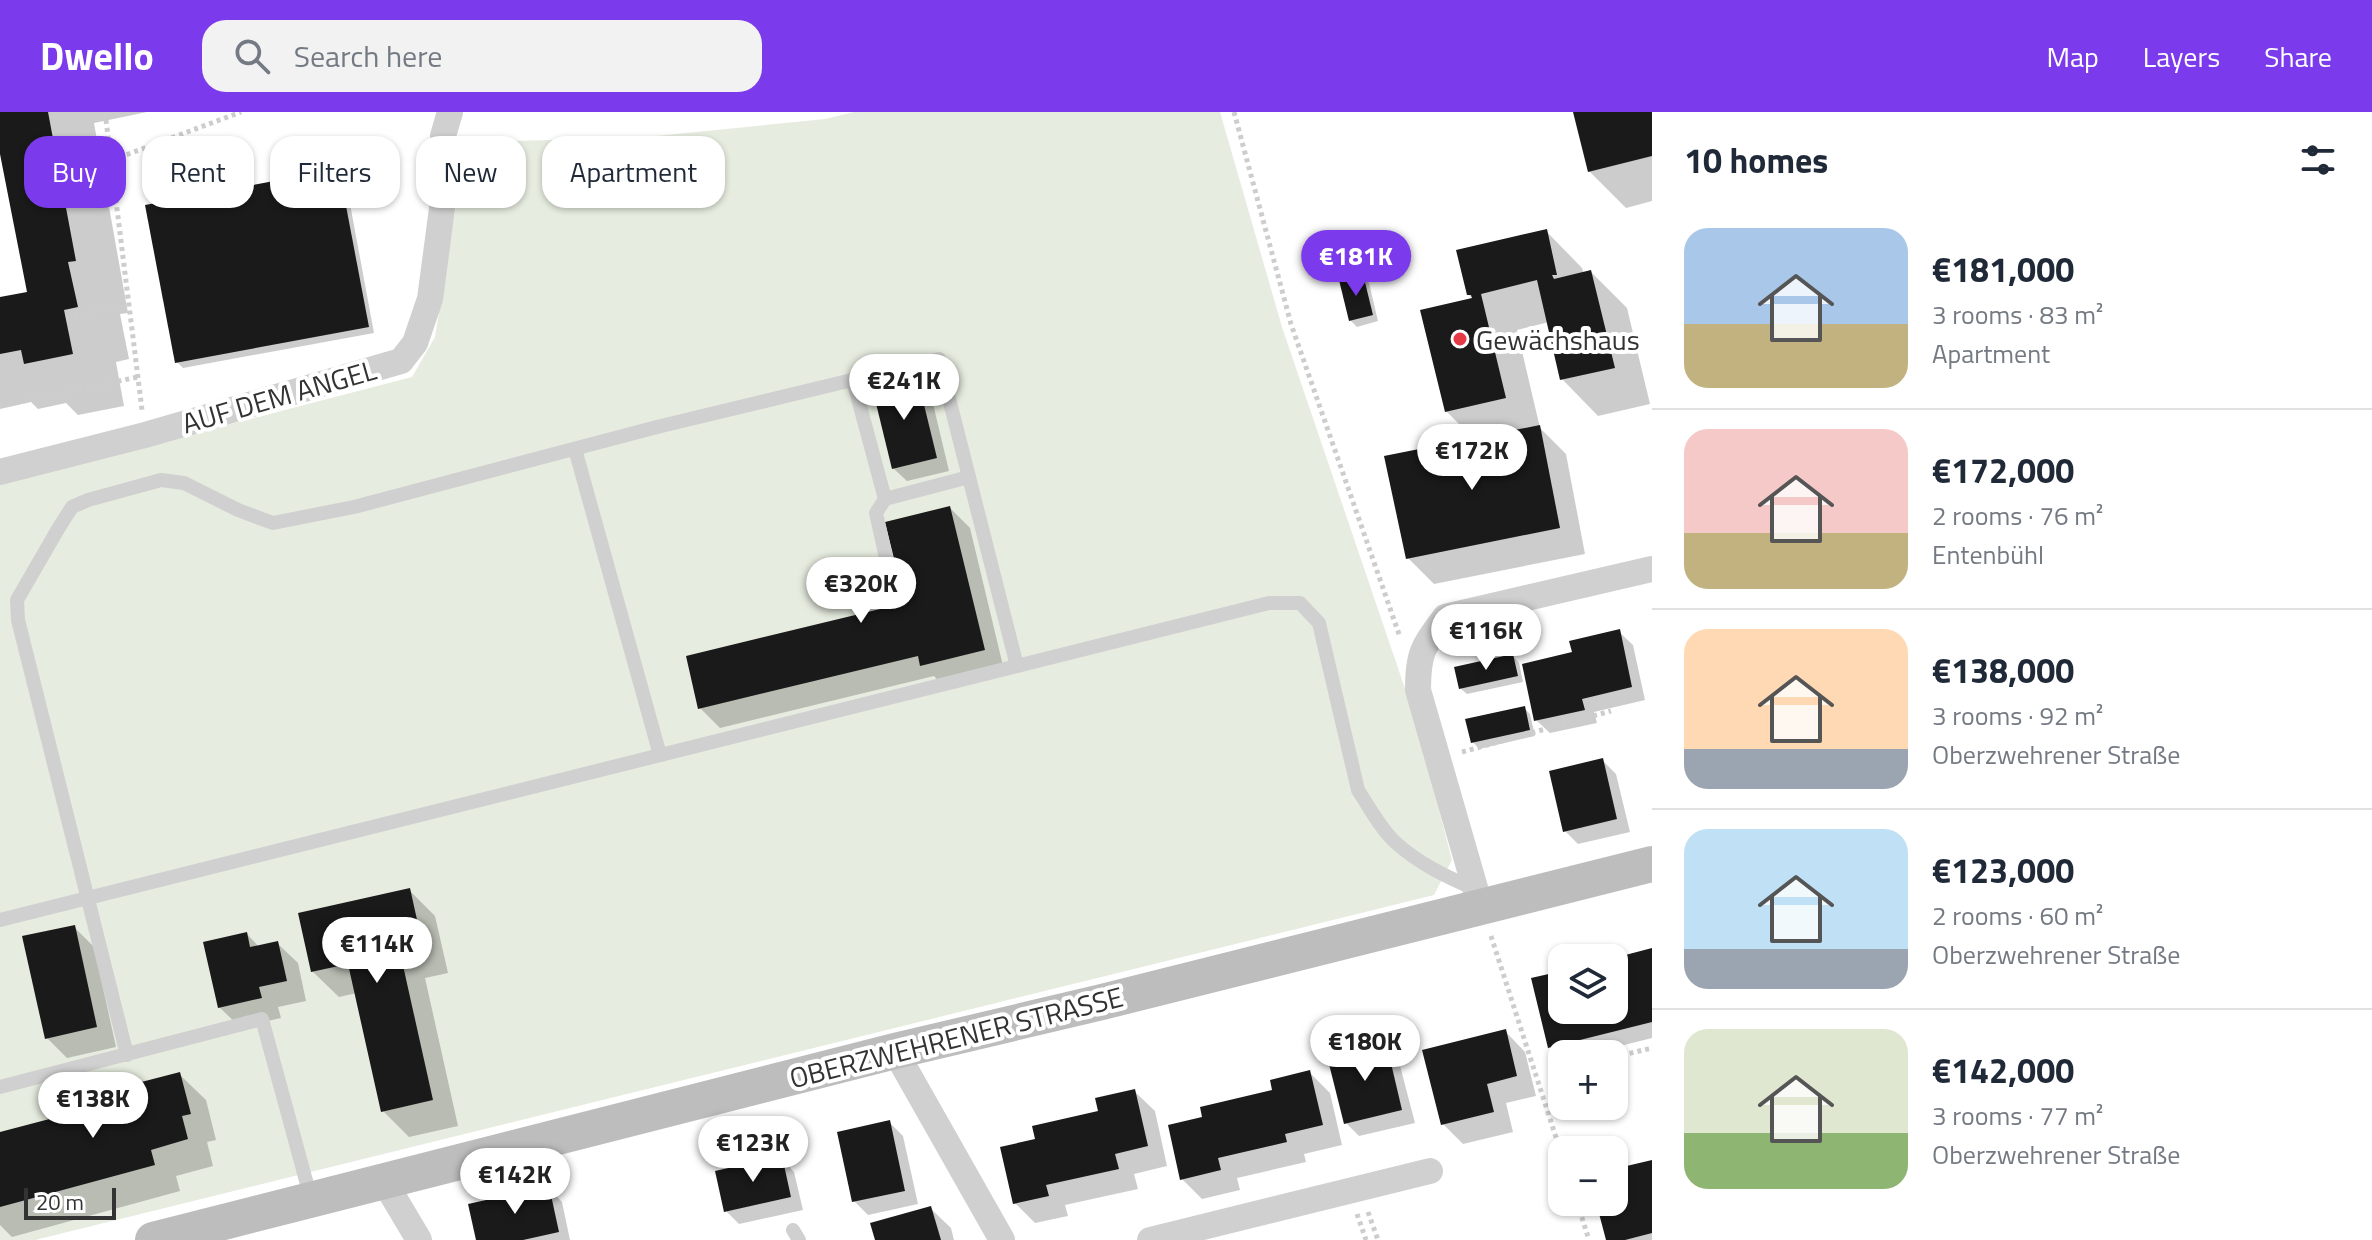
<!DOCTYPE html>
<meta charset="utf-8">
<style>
body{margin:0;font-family:"Titillium Web",sans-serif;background:#f2f2f3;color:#1f2937;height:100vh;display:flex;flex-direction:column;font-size:30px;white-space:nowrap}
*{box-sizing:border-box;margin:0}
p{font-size:26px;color:#747a83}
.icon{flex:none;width:44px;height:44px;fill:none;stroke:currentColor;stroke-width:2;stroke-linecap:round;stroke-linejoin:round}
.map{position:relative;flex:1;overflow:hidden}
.sheet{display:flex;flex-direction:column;background:#fff;width:720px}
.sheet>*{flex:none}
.hud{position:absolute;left:24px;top:24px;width:760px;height:72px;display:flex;gap:16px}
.tools{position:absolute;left:1548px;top:832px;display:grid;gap:16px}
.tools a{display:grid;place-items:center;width:80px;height:80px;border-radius:16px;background:#fff;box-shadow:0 2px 6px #0004;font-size:40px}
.scale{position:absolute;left:24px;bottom:20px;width:92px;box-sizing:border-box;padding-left:8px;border:4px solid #333;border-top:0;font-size:22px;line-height:28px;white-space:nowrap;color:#333;-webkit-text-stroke:6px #fff;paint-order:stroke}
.price{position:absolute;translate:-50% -68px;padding:0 18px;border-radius:28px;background:#fff;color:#222;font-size:26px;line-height:52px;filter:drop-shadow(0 2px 4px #0008)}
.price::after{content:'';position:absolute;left:50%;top:48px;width:24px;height:18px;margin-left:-12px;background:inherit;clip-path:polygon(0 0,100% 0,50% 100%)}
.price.selected{background:#7c3aed;color:#fff}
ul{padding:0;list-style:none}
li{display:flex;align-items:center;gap:24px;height:200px;padding:0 32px}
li+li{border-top:2px solid #e0e1e3}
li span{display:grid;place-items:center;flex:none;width:224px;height:160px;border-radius:24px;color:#555}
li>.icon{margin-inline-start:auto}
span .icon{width:96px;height:96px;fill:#fffc;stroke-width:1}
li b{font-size:34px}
h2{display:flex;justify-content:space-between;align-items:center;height:96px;padding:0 32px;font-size:34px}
.chip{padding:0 28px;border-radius:24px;background:#fff;box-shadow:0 2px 6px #0004;font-size:28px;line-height:72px}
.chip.selected{background:#7c3aed;color:#fff}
header{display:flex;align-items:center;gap:48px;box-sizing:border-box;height:112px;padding:0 40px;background:#7c3aed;color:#fff}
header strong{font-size:38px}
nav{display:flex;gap:44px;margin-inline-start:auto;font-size:28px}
.search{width:560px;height:72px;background:#f2f2f3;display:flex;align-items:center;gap:20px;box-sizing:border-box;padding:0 28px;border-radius:24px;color:#747a83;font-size:30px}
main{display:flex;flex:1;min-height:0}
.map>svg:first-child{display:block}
.green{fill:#e6ecdf}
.shadow{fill:#0003}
.building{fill:#1a1a1a}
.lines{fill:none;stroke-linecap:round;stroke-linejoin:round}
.path{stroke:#cdcdcd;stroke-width:5;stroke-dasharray:4 4;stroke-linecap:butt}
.service{stroke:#d0d0d0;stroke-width:14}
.minor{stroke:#d0d0d0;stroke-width:26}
.secondary{stroke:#bdbdbd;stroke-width:36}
.poi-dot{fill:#e63946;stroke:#fff;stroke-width:3}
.labels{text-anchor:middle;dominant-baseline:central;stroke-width:8;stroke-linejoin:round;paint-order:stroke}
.poi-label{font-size:28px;fill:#333;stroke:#fff;text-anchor:start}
.street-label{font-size:28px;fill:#333;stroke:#fff}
</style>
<header>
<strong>Dwello</strong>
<div class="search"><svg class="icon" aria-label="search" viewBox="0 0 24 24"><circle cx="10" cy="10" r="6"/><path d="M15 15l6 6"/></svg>Search here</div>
<nav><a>Map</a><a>Layers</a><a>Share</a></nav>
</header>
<main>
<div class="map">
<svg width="1652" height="1128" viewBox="0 0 1652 1128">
<rect width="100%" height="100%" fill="#fff"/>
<polygon class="green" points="854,0 1220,0 1282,215 1416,609 1452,748 1434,783 35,1128 0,1128 0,372 412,265 435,225 466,30 636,26 825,7"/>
<g class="shadow">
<polygon points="0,0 147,0 94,11 128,201 120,202 129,247 116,250 124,294 78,303 66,291 38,297 31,290 0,297 0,187 29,181 0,32"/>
<polygon points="1575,0 1652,0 1652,89 1626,96 1589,59"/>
<polygon points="338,59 345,65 374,221 183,256 177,250"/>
<polygon points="1546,119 1582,156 1584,162 1591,160 1627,196 1650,292 1598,304 1562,267 1549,210 1517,218 1540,316 1566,342 1585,442 1434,472 1408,446 1475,328 1446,299 1473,187 1468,182"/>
<polygon points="1362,165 1369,171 1378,209 1357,215 1350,208"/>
<polygon points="917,266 930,279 949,359 907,369 893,356"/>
<polygon points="950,396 970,416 1004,558 942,573 934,564 720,616 700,596 907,492"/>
<polygon points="1619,520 1633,533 1645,588 1594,600 1597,611 1550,621 1536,608 1574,541"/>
<polygon points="1513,544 1519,551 1523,570 1467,582 1460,576"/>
<polygon points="1524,596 1530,602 1535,624 1479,637 1473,630"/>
<polygon points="1602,648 1616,662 1630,720 1578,732 1565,719"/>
<polygon points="409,778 435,804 448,861 425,866 458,1014 409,1025 383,999 357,881 339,885 312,859"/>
<polygon points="74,815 94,835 116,935 67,946 47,926"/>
<polygon points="247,822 259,835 277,831 298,851 306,889 278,895 281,906 240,915 219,895"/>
<polygon points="1652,838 1652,926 1589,942 1562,942 1562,947 1550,935 1562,861 1562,898 1614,898 1614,848"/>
<polygon points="1505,919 1525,940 1536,984 1506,991 1513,1020 1463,1032 1443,1012"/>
<polygon points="1385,932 1398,946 1415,1011 1359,1024 1346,1011"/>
<polygon points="1310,961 1330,981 1342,1033 1304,1042 1306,1050 1237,1066 1240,1078 1202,1087 1182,1067 1204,1006 1275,980"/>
<polygon points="179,962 206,988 216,1028 207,1030 213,1054 176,1064 180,1079 12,1125 0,1113 0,1022 101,995"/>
<polygon points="1134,979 1155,999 1167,1054 1134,1062 1138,1077 1065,1093 1068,1104 1035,1111 1015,1091 1037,1029 1101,1001"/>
<polygon points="890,1011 903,1024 918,1092 868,1103 854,1089"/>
<polygon points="781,1046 794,1060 803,1098 739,1112 726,1099"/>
<polygon points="1652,1050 1652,1128 1608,1128 1598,1090 1614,1090 1614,1059"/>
<polygon points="549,1076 562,1090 570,1128 478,1128"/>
<polygon points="930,1096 951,1116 954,1128 877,1128"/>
</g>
<g class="building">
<polygon points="0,0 48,0 76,149 68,150 78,195 64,198 73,242 24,252 21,238 0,242 0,185 27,180 0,42"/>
<polygon points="1573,0 1652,0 1652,44 1588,60"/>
<polygon points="339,57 369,215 175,251 145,93"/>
<polygon points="1547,117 1557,163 1552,163 1554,167 1591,158 1615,256 1560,268 1537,168 1481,182 1506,286 1445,300 1420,198 1472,186 1471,183 1467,183 1456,138"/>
<polygon points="1363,162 1373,203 1349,209 1339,168"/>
<polygon points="917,264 937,346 892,357 872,275"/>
<polygon points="1540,313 1560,416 1406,447 1384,344"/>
<polygon points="950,394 985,538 920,554 918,544 698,597 686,544 905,491 885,410"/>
<polygon points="1620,517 1632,575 1582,587 1585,598 1534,609 1522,552 1572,540 1569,529"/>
<polygon points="1513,542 1518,564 1459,577 1454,555"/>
<polygon points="1525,594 1530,618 1471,631 1465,607"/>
<polygon points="1603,646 1617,707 1563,720 1549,659"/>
<polygon points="410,776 423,835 400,840 433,988 381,1000 348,852 311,860 298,801"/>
<polygon points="75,813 97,915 45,927 22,824"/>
<polygon points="247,820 250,835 278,829 287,869 259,875 262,886 218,896 203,830"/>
<polygon points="1652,836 1652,910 1548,936 1531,866 1562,859 1562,898 1614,898 1614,846"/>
<polygon points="1506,917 1517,964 1487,972 1494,1000 1441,1013 1422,938"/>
<polygon points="1386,930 1402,998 1344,1012 1327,944"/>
<polygon points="1310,958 1323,1013 1285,1022 1287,1030 1218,1046 1221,1058 1180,1068 1168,1013 1202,1005 1200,995 1272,978 1270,968"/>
<polygon points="180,960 191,1002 182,1004 188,1027 151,1038 155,1053 0,1095 0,1020 99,994 95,982"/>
<polygon points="1135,977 1148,1034 1115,1042 1119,1057 1046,1073 1049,1084 1013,1092 1000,1035 1035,1027 1032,1014 1098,999 1095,986"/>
<polygon points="890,1008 905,1079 852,1090 837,1020"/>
<polygon points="782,1044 791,1085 724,1100 715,1059"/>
<polygon points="1652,1048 1652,1121 1625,1128 1606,1128 1596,1090 1614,1090 1614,1057"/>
<polygon points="549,1074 559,1120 523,1128 476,1128 468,1092"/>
<polygon points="931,1094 941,1128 875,1128 870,1111"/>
</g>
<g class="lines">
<g class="path">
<polyline points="105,0 142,298"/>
<polyline points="1234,0 1291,212 1400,525"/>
<polyline points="111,45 123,44 241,0"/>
<polyline points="64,87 115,77"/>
<polyline points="66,205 129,193"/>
<polyline points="0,294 138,265"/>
<polyline points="1462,640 1611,599"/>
<polyline points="1491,824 1562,1044"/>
<polyline points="1614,945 1652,936"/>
<polyline points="1577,1090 1589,1128"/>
<polyline points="1368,1100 1378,1128"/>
<polyline points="1357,1102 1366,1128"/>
</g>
<g class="service">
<polyline points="853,268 885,387 876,401 894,482"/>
<polyline points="575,337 660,643"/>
<polyline points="885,387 969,365"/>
<path d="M0,808L1269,491H1300L1319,511L1358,678C1369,695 1380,716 1395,730C1419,752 1447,765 1477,778"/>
<polyline points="127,943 18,508 17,488 58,417 72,395 88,388 161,368 184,371 238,398 273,411 354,395 657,315 939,247 1017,554"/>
<polyline points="0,975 262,907 311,1087"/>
<polyline points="793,1118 799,1128"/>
</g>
<g class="minor">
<polyline points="0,360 145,323 401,249 415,231 430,187 445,74 443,24 450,0"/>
<path d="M1480,793L1418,578C1418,540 1423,535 1445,505L1652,457"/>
<polyline points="895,939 1002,1128"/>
<polyline points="384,1069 419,1128"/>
<polyline points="1150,1128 1430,1059"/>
</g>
<polyline class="secondary" points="153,1128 895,939 1102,890 1652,752"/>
</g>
<circle class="poi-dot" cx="1460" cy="227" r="8"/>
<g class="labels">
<g class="poi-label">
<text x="1476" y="227">Gewächshaus</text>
</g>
<g class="street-label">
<text transform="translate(279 284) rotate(-16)">AUF DEM ANGEL</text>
<text transform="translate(956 925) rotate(-14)">OBERZWEHRENER STRASSE</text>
</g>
</g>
</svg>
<div class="tools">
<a><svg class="icon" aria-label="layers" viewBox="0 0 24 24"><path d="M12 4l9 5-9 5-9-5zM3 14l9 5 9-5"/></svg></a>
<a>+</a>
<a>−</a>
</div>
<div class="scale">20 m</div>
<b class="price selected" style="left:1356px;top:186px">€181K</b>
<b class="price" style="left:904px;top:310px">€241K</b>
<b class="price" style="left:1472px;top:380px">€172K</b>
<b class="price" style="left:861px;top:513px">€320K</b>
<b class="price" style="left:1486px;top:560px">€116K</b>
<b class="price" style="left:377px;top:873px">€114K</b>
<b class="price" style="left:1365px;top:971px">€180K</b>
<b class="price" style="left:93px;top:1028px">€138K</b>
<b class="price" style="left:753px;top:1072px">€123K</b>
<b class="price" style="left:515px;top:1104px">€142K</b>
<div class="hud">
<a class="chip selected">Buy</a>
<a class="chip">Rent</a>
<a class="chip">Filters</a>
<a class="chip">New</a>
<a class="chip">Apartment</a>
</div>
</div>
<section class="sheet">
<h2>10 homes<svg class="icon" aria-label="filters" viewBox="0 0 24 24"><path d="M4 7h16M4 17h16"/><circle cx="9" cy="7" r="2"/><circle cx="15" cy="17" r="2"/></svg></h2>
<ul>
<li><span style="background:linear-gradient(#a9c7e8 60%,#c2b280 0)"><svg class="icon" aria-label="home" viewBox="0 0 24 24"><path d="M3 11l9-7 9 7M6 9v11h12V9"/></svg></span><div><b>€181,000</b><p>3 rooms · 83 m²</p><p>Apartment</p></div></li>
<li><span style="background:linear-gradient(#f6c9c9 65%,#c2b280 0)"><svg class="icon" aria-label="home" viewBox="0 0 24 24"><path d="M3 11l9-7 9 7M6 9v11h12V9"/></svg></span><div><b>€172,000</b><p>2 rooms · 76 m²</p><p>Entenbühl</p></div></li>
<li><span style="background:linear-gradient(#ffd9b3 75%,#9aa5b1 0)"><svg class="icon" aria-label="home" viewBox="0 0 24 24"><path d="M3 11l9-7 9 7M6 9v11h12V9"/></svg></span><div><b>€138,000</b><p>3 rooms · 92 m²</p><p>Oberzwehrener Straße</p></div></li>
<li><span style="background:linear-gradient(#bfe0f5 75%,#9aa5b1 0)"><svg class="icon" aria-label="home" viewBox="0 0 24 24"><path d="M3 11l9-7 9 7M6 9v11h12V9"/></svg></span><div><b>€123,000</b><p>2 rooms · 60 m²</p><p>Oberzwehrener Straße</p></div></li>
<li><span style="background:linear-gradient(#dfe7d0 65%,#8fb573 0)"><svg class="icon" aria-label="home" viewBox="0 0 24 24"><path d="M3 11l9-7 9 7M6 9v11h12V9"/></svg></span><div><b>€142,000</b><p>3 rooms · 77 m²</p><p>Oberzwehrener Straße</p></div></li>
</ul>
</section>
</main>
